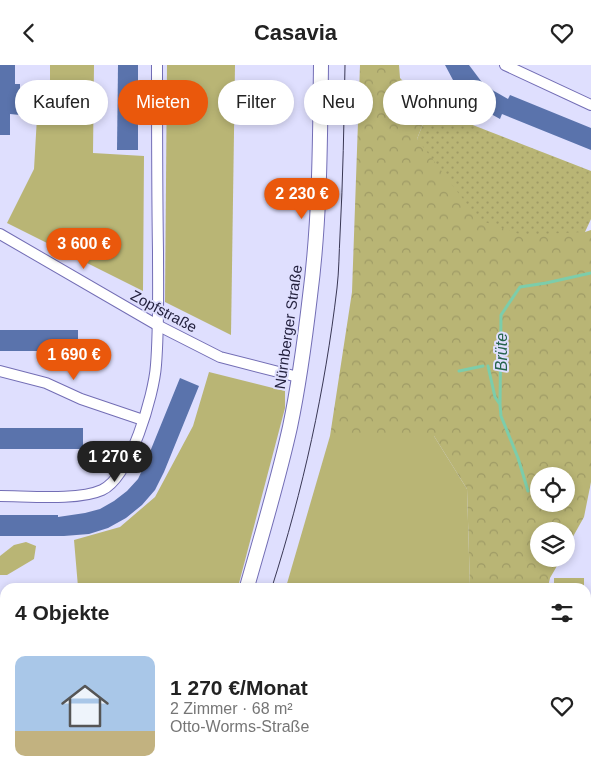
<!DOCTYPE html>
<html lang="de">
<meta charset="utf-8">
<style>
body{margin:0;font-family:Helvetica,sans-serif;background:#f2f2f2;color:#222;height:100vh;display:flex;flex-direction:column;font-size:19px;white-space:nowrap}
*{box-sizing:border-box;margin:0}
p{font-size:16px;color:#767676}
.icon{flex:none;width:28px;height:28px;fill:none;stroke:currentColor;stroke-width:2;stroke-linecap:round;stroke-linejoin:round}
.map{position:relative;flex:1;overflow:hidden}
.panel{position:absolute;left:0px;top:518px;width:591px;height:196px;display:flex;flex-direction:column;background:#fff;border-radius:15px 15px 0 0;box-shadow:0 2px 8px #0003}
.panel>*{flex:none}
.top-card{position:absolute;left:15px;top:15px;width:561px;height:45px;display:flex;gap:10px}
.fabs{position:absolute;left:530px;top:402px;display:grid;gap:10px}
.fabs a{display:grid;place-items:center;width:45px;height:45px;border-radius:50%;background:#fff;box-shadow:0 2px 8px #0003;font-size:25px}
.price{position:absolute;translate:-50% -42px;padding:0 11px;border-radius:18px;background:#ea580c;color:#fff;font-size:16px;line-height:32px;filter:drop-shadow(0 1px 2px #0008)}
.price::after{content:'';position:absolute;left:50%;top:30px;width:15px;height:11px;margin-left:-8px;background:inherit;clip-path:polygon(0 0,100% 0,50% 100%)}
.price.active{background:#222;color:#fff}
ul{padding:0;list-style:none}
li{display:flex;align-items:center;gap:15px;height:125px;padding:0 15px}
li span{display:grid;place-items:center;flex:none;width:140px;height:100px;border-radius:10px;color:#555}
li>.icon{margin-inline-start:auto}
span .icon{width:60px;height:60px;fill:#fffc;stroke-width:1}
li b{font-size:21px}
h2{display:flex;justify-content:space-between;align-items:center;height:60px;padding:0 15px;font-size:21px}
.chip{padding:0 18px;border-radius:22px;background:#fff;box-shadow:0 2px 8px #0003;font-size:18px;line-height:45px}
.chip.active{background:#ea580c;color:#fff}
header{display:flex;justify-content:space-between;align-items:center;height:65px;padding:0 15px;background:#fff;font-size:22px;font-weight:600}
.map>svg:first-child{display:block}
.green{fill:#b9b575}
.forest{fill:url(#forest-crowns);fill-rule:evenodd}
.garden{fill:url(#garden-dots)}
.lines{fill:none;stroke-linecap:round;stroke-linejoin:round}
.stream{stroke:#7ccdab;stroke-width:3}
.building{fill:#5a73ac}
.street-casing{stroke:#736eb5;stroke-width:12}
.secondary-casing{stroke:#736eb5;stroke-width:16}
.street{stroke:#fff;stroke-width:10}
.secondary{stroke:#fff;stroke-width:14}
.tram{stroke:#393754;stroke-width:1}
.labels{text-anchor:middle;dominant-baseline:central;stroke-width:4;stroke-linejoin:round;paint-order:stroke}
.street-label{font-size:15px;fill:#23213e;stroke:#dfdffe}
.water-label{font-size:16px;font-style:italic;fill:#25634c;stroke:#dfdffe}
</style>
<header><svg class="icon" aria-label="back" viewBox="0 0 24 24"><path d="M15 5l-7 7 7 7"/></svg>Casavia<svg class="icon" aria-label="heart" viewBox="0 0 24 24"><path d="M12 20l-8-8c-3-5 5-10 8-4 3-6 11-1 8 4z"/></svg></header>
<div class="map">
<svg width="591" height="713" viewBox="0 0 591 713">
<defs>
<pattern id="forest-crowns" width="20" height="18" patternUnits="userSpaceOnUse" patternTransform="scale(1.25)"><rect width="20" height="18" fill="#b9b575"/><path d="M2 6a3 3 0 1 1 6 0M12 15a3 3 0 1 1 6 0" fill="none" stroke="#9f9b66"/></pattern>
<pattern id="garden-dots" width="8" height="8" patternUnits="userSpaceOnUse" patternTransform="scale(1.25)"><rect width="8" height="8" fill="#b9b575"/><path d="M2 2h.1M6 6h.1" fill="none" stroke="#9f9b66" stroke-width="1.8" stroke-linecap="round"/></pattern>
</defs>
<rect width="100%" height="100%" fill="#dfdffe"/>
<g class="green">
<polygon points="50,0 94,0 93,88 144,91 143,226 7,158 34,104 39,17 50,17"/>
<polygon points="167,0 235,0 231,270 165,237"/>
<polygon points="209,307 285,326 285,343 238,522 78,522 74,475 120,462 155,432 193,361"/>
<polygon points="330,371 434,371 467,424 470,522 286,522"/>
<polygon points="26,477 36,481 34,494 7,510 0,510 0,491 14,480"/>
<rect x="554" y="513" width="30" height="9"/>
<rect x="586" y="582" width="5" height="72"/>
<polygon points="586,705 591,705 591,713 513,713 514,709 586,709"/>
<polygon points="229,709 442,709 430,713 228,713"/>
</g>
<g class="forest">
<path d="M360,0H399L400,13L429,43L417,74L585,167L591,165V417L584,452L566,484V466H539V494H561L550,513L548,522H470L467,424L434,371H330L352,227ZM539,411H566V439H539Z"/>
<polygon points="442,709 514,709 513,713 430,713"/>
</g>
<polygon class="garden" points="429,43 591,106 591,154 585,167 522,170 479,155 417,74"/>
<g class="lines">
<g class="stream">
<polyline points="488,301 495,332 499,338"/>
<polyline points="459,306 483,301"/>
<polyline points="528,426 518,393 501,351 500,340 501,250 520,222 546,218 591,208"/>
</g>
</g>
<g class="building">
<polygon points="0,0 15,0 15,19 20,19 20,50 10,49 10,70 0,70"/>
<polygon points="118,0 138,0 138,85 117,85"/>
<polygon points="445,0 469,0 481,16 494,26 508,34 510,30 591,63 591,85 502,49 500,54 482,44 465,31 453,15"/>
<rect x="276" y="33" width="9" height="11"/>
<rect x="0" y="265" width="78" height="21"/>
<polygon points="180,313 199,321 164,407 155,425 142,440 126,453 108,463 89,469 64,471 0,471 0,450 58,450 58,452 85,448 100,444 114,436 127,426 138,414 145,399"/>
<rect x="0" y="363" width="83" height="21"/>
</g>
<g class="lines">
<defs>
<g id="street">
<polyline points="505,0 591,40"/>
<polyline points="0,169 157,260 220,292 298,312"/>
<polyline points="0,306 46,318 81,334 143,355"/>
<path d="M0,431C27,431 78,436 102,425C130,412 154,330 156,300C159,262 158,224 158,186C157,124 157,62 157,0"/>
</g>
<g id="secondary">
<path d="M247,522C262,469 278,416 290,362C299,319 305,274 310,231C320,154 320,77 321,0"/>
<polyline points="186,713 188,709"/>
</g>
</defs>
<use href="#street" class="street-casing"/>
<use href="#secondary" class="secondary-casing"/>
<use href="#street" class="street"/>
<use href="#secondary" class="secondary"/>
<g class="tram">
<path d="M272,522C303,425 325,325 337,223C339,206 339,188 340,170C343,114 344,57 345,0"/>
<polyline points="212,713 213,709"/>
<polyline points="220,713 221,709"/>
</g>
</g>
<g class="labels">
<g class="street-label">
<text transform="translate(164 246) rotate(28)">Zopfstraße</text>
<text transform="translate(288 262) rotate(-82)">Nürnberger Straße</text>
</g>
<g class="water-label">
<text transform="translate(501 287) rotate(-90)">Brüte</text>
</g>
</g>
</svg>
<div class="fabs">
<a><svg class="icon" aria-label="locate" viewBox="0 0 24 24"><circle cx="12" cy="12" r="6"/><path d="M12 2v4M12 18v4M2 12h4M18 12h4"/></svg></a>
<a><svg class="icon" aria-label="layers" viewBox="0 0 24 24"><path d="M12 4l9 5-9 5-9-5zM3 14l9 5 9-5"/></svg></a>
</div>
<b class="price" style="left:302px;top:155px">2 230 €</b>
<b class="price" style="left:84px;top:205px">3 600 €</b>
<b class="price" style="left:74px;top:316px">1 690 €</b>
<b class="price active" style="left:115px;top:418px">1 270 €</b>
<div class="top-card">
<a class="chip">Kaufen</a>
<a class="chip active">Mieten</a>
<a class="chip">Filter</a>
<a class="chip">Neu</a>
<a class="chip">Wohnung</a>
</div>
<section class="panel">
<h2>4 Objekte<svg class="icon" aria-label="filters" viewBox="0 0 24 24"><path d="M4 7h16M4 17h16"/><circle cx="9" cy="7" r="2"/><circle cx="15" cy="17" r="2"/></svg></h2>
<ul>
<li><span style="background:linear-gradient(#a9c7e8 75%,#c2b280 0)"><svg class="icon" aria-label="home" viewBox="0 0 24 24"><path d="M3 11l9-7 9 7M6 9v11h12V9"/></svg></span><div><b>1 270 €/Monat</b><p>2 Zimmer · 68 m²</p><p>Otto-Worms-Straße</p></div><svg class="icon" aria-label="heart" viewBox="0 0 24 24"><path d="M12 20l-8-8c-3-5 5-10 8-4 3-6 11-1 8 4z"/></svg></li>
</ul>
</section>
</div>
